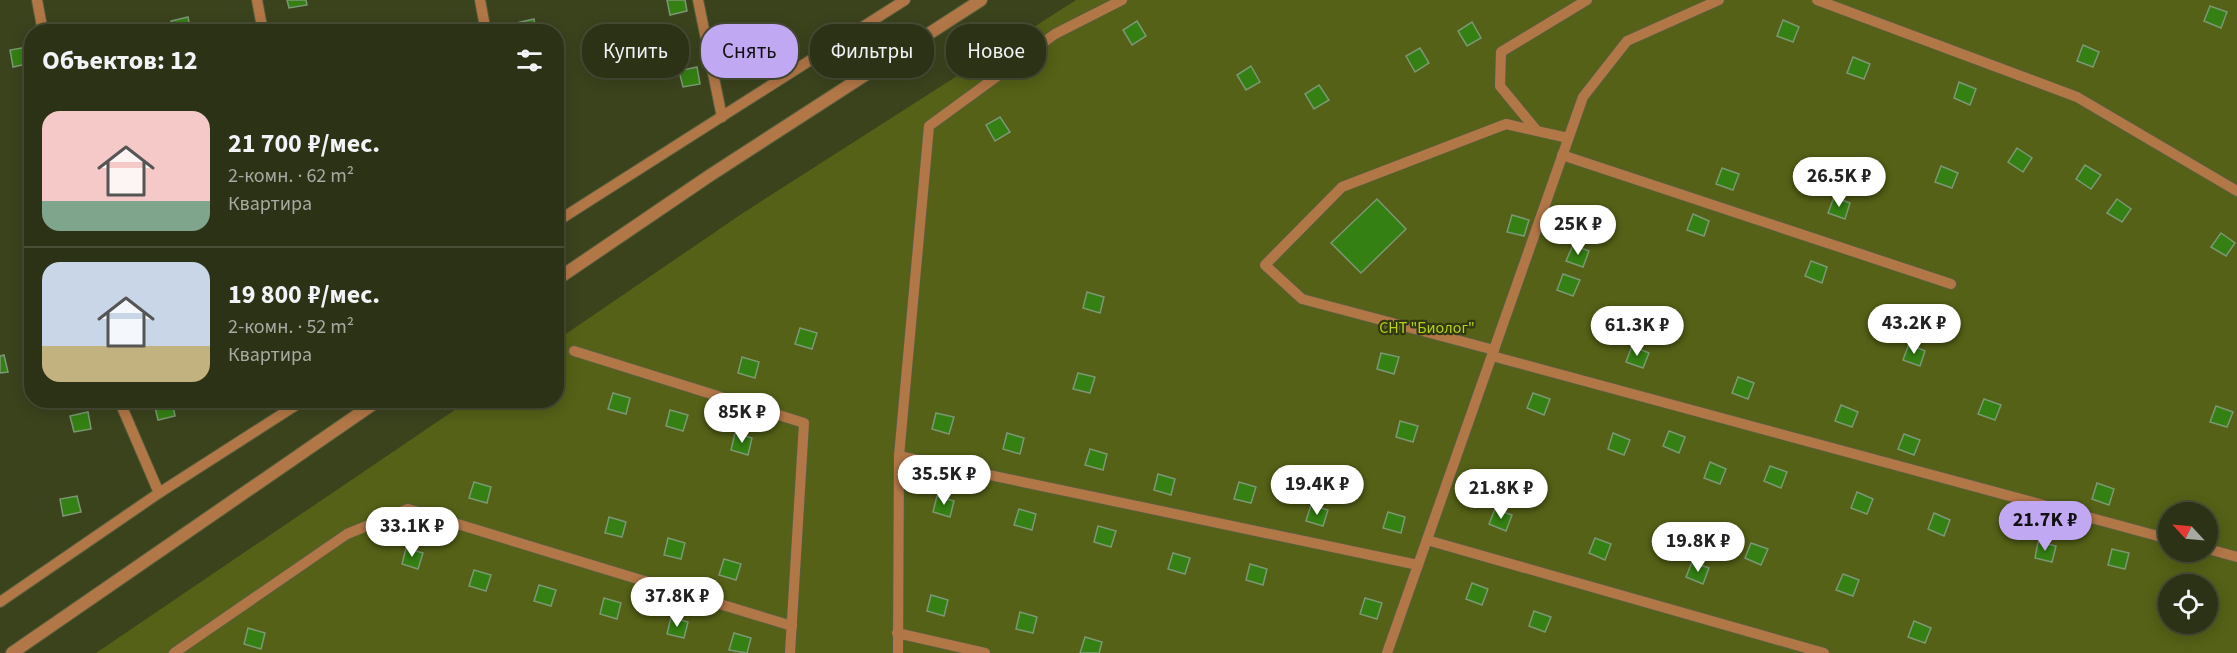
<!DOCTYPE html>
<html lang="ru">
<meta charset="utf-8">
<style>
body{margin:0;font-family:"Source Sans 3",sans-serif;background:#343a1f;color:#f1f3f6;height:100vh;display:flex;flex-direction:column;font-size:22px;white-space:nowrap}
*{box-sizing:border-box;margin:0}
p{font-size:20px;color:#a6aaa1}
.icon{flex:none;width:33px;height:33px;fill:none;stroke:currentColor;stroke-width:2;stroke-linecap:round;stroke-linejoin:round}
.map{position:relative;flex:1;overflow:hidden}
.drawer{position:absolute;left:24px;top:24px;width:540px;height:384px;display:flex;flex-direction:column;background:#2c3216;border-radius:24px;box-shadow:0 3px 15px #0003,0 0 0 2px #484d35}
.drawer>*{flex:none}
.banner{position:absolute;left:582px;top:24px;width:570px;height:54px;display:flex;gap:12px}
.needle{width:39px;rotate:296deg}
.tools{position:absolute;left:2158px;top:502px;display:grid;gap:12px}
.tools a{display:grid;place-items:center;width:60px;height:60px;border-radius:50%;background:#2c3216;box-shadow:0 3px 15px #0003,0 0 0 2px #484d35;font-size:30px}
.price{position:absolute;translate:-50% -51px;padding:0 14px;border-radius:21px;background:#fff;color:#222;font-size:20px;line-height:39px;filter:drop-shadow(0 2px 3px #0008)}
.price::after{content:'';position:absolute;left:50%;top:36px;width:18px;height:14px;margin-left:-9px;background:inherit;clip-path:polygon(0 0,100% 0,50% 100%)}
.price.active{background:#c0a8f3;color:#111}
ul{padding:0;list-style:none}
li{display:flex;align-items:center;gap:18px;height:150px;padding:0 18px}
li+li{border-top:2px solid #484d35}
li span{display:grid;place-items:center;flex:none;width:168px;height:120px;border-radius:18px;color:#555}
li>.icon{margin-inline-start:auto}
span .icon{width:72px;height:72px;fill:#fffc;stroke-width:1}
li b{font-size:26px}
h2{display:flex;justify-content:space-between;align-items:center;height:72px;padding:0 18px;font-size:26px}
.chip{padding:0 21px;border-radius:24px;background:#2c3216;box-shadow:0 3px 15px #0003,0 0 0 2px #484d35;font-size:21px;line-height:54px}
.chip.active{background:#c0a8f3;color:#111}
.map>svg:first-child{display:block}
.green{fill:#546116;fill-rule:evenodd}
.building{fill:#348013;stroke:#7c9775;stroke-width:1.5}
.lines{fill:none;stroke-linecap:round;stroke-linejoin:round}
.lane-casing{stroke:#575f3c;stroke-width:12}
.street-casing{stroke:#575f3c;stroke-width:14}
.lane{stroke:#b27747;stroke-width:10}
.street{stroke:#b27747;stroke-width:12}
.labels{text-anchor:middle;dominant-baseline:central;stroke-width:4.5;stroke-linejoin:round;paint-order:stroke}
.park-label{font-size:16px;fill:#b7d114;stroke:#313812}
</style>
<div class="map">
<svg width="2237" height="653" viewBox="0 0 2237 653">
<rect width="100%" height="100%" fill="#3b431d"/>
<path class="green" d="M1076,0H2237V653H96L468,401L556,400L557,340L743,213ZM2169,513H2208V552H2169ZM2169,585H2208V624H2169Z"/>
<g class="building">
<polygon points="287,0 306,0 307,5 289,8"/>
<polygon points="667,0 685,0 687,11 670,15"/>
<polygon points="2210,6 2227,12 2221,28 2204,21"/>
<polygon points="188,17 191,32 173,32 171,21"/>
<polygon points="534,19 536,32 518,32 516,23"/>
<polygon points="1783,20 1799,27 1793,42 1777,36"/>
<polygon points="1137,21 1146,36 1132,45 1123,30"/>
<polygon points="1472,22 1481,38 1467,46 1458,31"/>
<polygon points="2083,45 2099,52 2093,67 2077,61"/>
<polygon points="27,47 31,63 13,67 10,50"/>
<polygon points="1420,48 1429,63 1415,72 1406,56"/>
<polygon points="1853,57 1870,64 1864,79 1847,73"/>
<polygon points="1251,66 1260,82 1246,90 1237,75"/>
<polygon points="697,67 700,84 683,87 679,71"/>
<polygon points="1959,82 1976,89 1970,105 1954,98"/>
<polygon points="1319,85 1329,100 1314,109 1305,94"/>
<polygon points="1000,117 1010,132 995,141 986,125"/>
<polygon points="2017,148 2032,158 2023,172 2008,162"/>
<polygon points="2085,165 2101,175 2091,189 2076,179"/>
<polygon points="1941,166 1958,173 1952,188 1935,182"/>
<polygon points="1722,168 1739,174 1733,190 1716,184"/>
<polygon points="1834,197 1850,203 1845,219 1828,213"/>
<polygon points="1377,199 1406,229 1361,273 1331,243"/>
<polygon points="2117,199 2131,209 2122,222 2107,213"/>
<polygon points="1693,214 1709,221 1704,236 1687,230"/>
<polygon points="1512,215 1529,220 1524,236 1507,232"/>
<polygon points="2221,233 2235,243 2226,256 2211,247"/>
<polygon points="1573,245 1589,251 1583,267 1566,261"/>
<polygon points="1811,261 1827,267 1822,283 1805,276"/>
<polygon points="1563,274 1580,280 1573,296 1557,290"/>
<polygon points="1087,292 1104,297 1100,313 1083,308"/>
<polygon points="800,328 817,333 812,349 795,344"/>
<polygon points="1909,344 1925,351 1920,366 1903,360"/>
<polygon points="1632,346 1649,353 1643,368 1626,362"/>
<polygon points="1381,353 1399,357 1394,374 1377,369"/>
<polygon points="4,355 8,372 0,373 0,356"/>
<polygon points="742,357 759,362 755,378 738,373"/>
<polygon points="1078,373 1095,377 1090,393 1073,389"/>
<polygon points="1738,377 1754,383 1748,399 1732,393"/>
<polygon points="613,393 630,398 626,414 608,409"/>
<polygon points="1533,393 1550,399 1544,415 1527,408"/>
<polygon points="1984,399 2001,405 1995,420 1978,414"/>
<polygon points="172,400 175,416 158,420 154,403"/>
<polygon points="1841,405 1858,412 1852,427 1835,421"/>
<polygon points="2216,406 2233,412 2227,427 2210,422"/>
<polygon points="670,410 688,415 683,431 666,426"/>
<polygon points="88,412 91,429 74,432 70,416"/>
<polygon points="936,413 954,417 949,434 932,429"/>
<polygon points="1400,421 1418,426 1413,442 1396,437"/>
<polygon points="1669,431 1685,437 1679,453 1663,446"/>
<polygon points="735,433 752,438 748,455 731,450"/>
<polygon points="1007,433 1024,438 1020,454 1003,449"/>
<polygon points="1613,433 1630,440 1624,455 1608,449"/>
<polygon points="1904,434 1920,440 1914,455 1898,449"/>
<polygon points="1090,449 1107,454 1103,470 1085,465"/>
<polygon points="1710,462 1726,469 1720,484 1704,478"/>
<polygon points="1770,466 1787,472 1781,488 1764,481"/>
<polygon points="1158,474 1175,479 1171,495 1154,490"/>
<polygon points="474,482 491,487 487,503 469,498"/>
<polygon points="1239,482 1256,487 1251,503 1234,499"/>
<polygon points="2097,483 2114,489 2109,505 2092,499"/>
<polygon points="1857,492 1873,499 1867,514 1851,508"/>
<polygon points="77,496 81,512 63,516 60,499"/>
<polygon points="937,496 954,501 950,517 933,512"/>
<polygon points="1311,505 1328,510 1323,526 1306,521"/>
<polygon points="1019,509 1036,514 1032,530 1014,525"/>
<polygon points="1495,509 1512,515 1506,531 1489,524"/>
<polygon points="1388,512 1405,517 1401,533 1383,528"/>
<polygon points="1934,513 1950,520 1944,536 1928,529"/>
<polygon points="609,517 626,522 622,537 605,533"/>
<polygon points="1098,526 1116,531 1111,547 1094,542"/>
<polygon points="668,538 685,543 681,559 664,555"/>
<polygon points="1595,538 1611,544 1605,560 1589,553"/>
<polygon points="2038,542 2056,546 2052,562 2035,558"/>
<polygon points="1751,543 1768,549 1761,565 1745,558"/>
<polygon points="406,548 423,553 418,569 402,564"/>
<polygon points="2112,549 2129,553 2125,569 2108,565"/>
<polygon points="1173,553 1190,558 1185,574 1168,569"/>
<polygon points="724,559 741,564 736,580 719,575"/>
<polygon points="1692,562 1709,568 1703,584 1686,577"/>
<polygon points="1250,564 1267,569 1263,585 1246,580"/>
<polygon points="474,570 491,575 486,591 469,586"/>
<polygon points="1843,574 1859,580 1853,596 1836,590"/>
<polygon points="1472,583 1488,589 1482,605 1466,599"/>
<polygon points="539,585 556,590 551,606 534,601"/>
<polygon points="931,595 948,600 944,616 927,611"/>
<polygon points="604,598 621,603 617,619 600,614"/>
<polygon points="1365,598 1382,603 1377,619 1360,614"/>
<polygon points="1534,611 1551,617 1545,632 1529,626"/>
<polygon points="1020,612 1037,617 1033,633 1016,629"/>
<polygon points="671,617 688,622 684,638 667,634"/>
<polygon points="1914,621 1931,628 1925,643 1908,637"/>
<polygon points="248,628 265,633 261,649 244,644"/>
<polygon points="734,633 751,638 747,653 729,650"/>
<polygon points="1085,637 1102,642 1099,653 1080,653"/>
</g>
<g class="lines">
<defs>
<g id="lane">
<polyline points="37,0 43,32"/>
<polyline points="257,0 263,32"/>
<polyline points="480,0 486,32"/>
<polyline points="698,0 722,117"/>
<polyline points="1817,0 2077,97 2237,191"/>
<polyline points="1537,131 1500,86 1501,52 1587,0"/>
<polyline points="1562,155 1951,284"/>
<polyline points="556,222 905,0"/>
<polyline points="1494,350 1302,299 1265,265 1342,187 1506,124 1568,138"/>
<polyline points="574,351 804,423 790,653"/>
<polyline points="1492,356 2169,539"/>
<polyline points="119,400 159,493"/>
<polyline points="899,456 1418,565"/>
<polyline points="1427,540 1824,653"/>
<polyline points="2208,549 2237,557"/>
<polyline points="0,602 159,493 304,400"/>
<polyline points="897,633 985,653"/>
<polyline points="174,653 347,534 408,509 792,626"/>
<polyline points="898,653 899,456 929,126 1055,34 1122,0"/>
<polyline points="1387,653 1583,97 1627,41 1719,0"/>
</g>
<g id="street">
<polyline points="556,280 709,176 981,0"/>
<polyline points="12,653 379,400"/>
</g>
</defs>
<use href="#lane" class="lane-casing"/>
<use href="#street" class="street-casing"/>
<use href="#lane" class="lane"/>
<use href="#street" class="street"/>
</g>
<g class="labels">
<g class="park-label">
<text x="1427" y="328">СНТ "Биолог"</text>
</g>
</g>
</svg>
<div class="tools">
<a><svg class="needle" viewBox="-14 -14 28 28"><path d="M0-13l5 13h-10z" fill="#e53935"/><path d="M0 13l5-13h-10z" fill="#a6aaa1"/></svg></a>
<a><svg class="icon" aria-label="locate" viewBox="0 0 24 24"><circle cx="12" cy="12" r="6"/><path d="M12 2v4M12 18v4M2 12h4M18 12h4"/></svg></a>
</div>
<b class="price" style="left:1839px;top:208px">26.5K ₽</b>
<b class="price" style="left:1578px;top:256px">25K ₽</b>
<b class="price" style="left:1914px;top:355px">43.2K ₽</b>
<b class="price" style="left:1637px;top:357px">61.3K ₽</b>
<b class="price" style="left:742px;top:444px">85K ₽</b>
<b class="price" style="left:944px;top:506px">35.5K ₽</b>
<b class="price" style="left:1317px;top:516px">19.4K ₽</b>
<b class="price" style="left:1501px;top:520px">21.8K ₽</b>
<b class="price active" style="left:2045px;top:552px">21.7K ₽</b>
<b class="price" style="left:412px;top:558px">33.1K ₽</b>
<b class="price" style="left:1698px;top:573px">19.8K ₽</b>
<b class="price" style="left:677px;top:628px">37.8K ₽</b>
<div class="banner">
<a class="chip">Купить</a>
<a class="chip active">Снять</a>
<a class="chip">Фильтры</a>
<a class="chip">Новое</a>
</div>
<section class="drawer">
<h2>Объектов: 12<svg class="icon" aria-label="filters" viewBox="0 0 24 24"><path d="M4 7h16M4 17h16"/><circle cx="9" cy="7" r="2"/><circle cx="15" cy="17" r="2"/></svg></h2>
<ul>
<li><span style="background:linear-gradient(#f6c9c9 75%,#7fa58c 0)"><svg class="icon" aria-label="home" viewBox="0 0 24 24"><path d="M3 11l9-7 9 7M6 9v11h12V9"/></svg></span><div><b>21 700 ₽/мес.</b><p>2-комн. · 62 m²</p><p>Квартира</p></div></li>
<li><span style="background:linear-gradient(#c9d6e8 70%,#c2b280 0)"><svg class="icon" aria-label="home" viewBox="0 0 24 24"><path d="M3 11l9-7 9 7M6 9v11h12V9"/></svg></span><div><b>19 800 ₽/мес.</b><p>2-комн. · 52 m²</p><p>Квартира</p></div></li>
</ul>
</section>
</div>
